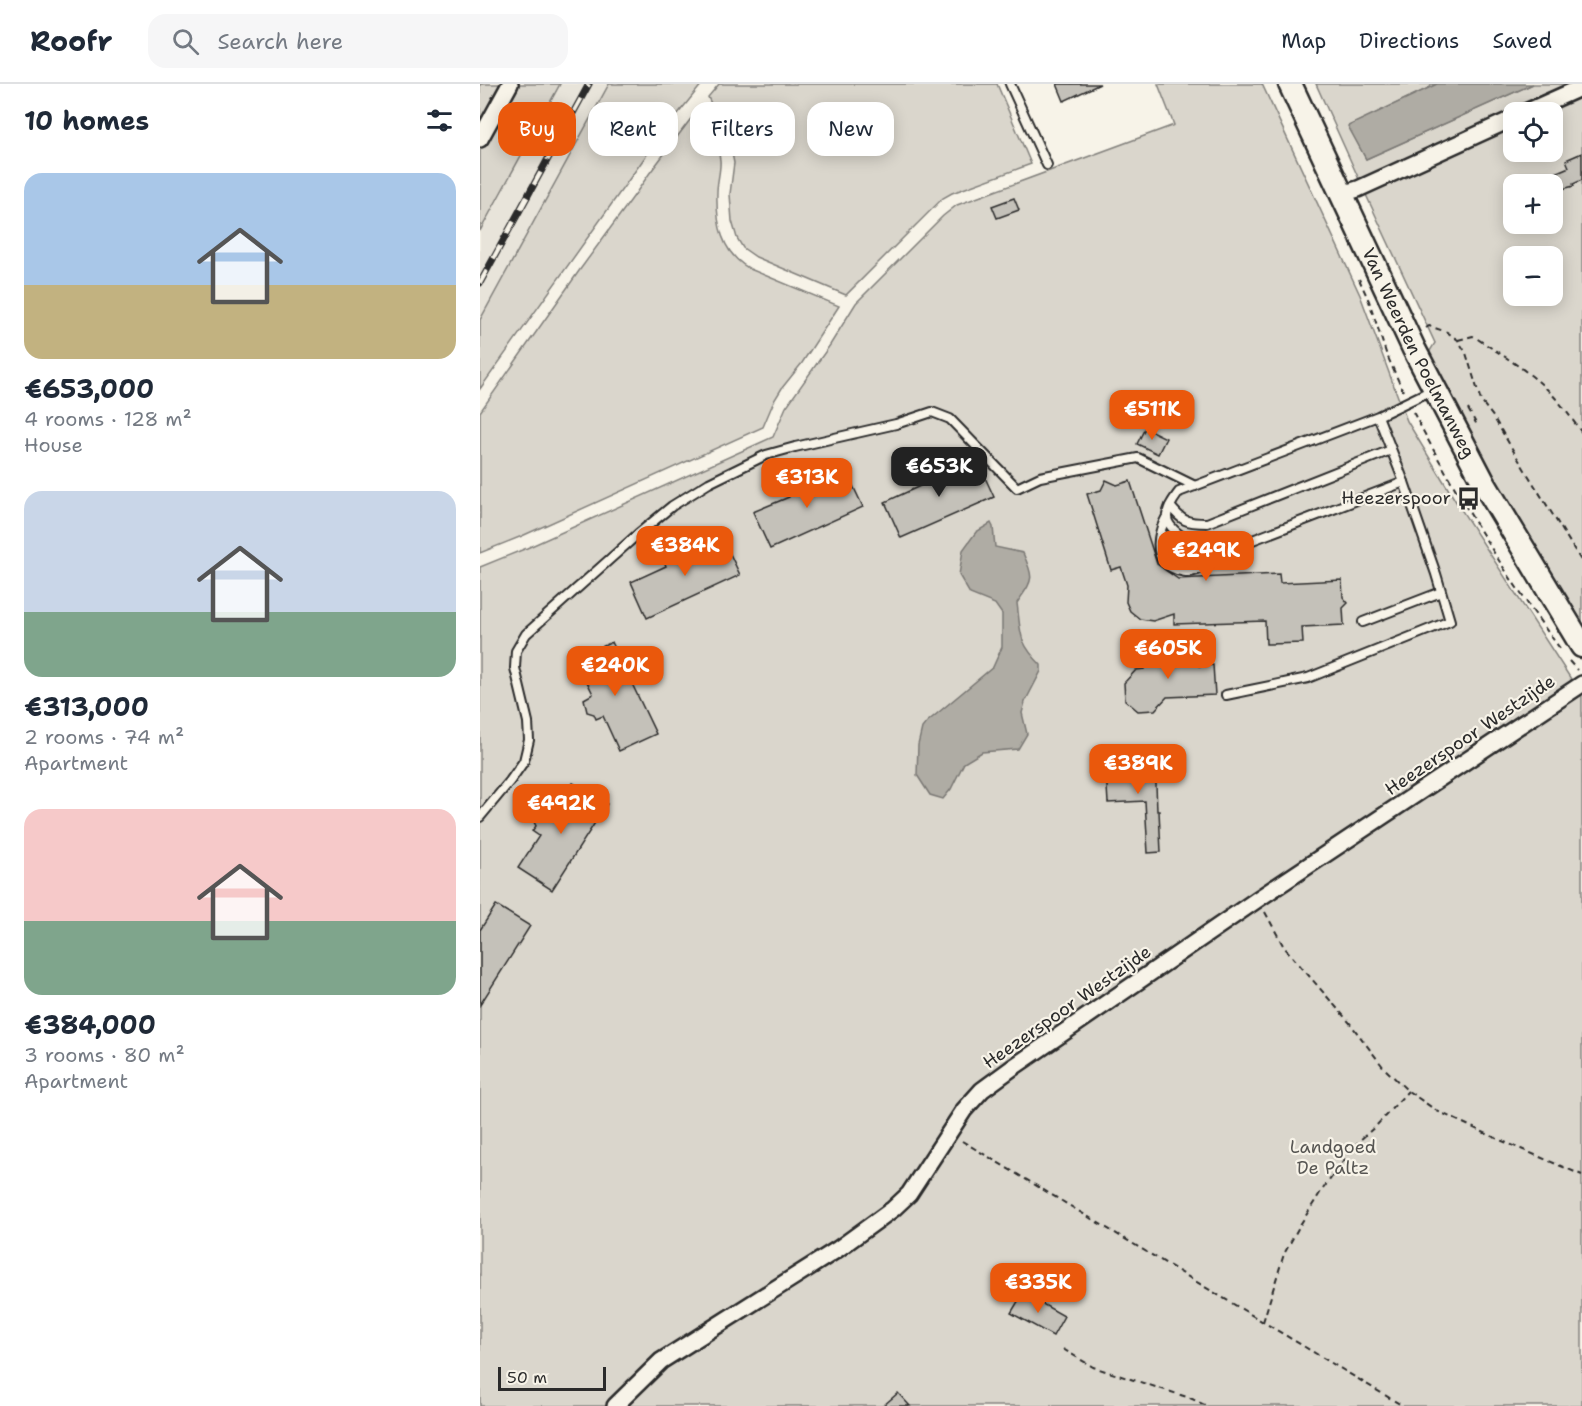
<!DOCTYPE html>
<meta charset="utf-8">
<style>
body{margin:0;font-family:"Shantell Sans",sans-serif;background:#f6f6f7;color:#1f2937;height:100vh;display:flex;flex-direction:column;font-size:22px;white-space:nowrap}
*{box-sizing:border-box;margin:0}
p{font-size:20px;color:#747a83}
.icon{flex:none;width:33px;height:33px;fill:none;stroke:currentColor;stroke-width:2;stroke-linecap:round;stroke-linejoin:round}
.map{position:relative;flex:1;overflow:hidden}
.panel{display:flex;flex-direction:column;background:#fff;width:480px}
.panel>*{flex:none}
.banner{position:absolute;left:18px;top:18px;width:570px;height:54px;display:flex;gap:12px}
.controls{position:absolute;left:1023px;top:18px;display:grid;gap:12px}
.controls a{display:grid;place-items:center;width:60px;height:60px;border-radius:12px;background:#fff;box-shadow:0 3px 15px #0003;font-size:30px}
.scale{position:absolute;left:18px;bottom:15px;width:108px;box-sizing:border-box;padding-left:6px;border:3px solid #2b2b2b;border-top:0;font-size:16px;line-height:21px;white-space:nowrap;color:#2b2b2b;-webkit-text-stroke:4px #f7f3e8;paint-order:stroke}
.price{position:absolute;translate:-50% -51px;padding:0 14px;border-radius:12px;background:#ea580c;color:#fff;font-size:20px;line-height:39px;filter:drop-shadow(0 2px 3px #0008)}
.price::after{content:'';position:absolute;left:50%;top:36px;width:18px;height:14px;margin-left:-9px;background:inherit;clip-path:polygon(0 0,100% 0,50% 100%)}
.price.current{background:#222;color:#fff}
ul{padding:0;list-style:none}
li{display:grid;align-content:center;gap:12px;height:318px;padding:0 24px}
li span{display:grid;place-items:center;height:186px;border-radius:18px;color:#555}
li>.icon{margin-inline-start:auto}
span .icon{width:108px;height:108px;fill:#fffc;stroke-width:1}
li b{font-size:26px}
h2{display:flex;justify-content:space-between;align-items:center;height:72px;padding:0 24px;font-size:26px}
.chip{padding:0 21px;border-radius:18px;background:#fff;box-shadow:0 3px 15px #0003;font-size:21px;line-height:54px}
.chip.current{background:#ea580c;color:#fff}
header{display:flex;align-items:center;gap:36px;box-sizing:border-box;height:84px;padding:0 30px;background:#fff;border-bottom:2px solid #e0e1e3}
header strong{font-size:28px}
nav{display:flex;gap:33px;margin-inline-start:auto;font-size:21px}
.search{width:420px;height:54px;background:#f6f6f7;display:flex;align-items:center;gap:15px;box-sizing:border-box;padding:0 21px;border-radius:18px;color:#747a83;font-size:22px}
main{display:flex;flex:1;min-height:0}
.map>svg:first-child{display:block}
.built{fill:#e8e4da}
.green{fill:#dad6cc;stroke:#82807c;stroke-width:1.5;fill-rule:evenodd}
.water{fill:#afaca4;stroke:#7a7874;stroke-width:1.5}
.building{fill:#c4c1b9;stroke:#2b2b2b;stroke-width:1.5}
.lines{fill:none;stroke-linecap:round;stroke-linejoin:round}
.service-casing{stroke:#2b2b2b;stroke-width:12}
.minor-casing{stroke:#2b2b2b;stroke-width:20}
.secondary-casing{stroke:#2b2b2b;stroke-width:27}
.path{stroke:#2b2b2b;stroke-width:2;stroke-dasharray:6 4.5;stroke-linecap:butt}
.service{stroke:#f7f3e8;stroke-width:8}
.minor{stroke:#f7f3e8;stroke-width:15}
.secondary{stroke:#f7f3e8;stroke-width:22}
.rail-casing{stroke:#2b2b2b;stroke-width:7}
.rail{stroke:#f7f3e8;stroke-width:4.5;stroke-dasharray:14;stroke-linecap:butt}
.labels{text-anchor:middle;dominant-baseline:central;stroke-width:4.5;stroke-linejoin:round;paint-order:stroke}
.street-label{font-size:18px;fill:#2b2b2b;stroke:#f7f3e8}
.poi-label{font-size:18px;fill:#2b2b2b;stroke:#f7f3e8;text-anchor:end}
.park-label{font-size:18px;fill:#575653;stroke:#f7f3e8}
</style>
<header>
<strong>Roofr</strong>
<div class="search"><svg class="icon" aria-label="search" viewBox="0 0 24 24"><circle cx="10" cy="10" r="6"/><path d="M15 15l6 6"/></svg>Search here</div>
<nav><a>Map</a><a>Directions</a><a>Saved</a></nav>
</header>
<main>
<section class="panel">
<h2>10 homes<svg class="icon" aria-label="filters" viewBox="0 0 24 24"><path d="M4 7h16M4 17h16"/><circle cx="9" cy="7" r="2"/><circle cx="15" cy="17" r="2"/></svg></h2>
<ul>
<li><span style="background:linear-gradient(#a9c7e8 60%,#c2b280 0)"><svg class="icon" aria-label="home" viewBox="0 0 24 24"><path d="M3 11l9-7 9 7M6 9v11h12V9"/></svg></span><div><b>€653,000</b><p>4 rooms · 128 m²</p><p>House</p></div></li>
<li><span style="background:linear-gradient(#c9d6e8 65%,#7fa58c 0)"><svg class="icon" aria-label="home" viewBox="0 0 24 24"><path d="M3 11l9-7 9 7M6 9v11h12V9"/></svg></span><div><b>€313,000</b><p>2 rooms · 74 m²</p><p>Apartment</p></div></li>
<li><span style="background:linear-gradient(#f6c9c9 60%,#7fa58c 0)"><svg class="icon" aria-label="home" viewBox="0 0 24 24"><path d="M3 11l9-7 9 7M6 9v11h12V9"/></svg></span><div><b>€384,000</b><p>3 rooms · 80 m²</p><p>Apartment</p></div></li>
</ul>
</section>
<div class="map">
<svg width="1102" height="1322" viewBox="0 0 1102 1322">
<rect width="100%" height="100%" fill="#f7f3e8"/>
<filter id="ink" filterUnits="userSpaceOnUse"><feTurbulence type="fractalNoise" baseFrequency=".0167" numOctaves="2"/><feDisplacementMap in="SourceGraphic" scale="12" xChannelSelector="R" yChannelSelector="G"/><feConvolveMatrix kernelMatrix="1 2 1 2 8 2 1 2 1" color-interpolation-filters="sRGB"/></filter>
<g filter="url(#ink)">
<polygon class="built" points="80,0 129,0 0,236 0,147"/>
<g class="green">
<polygon points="0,0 80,0 0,147"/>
<polygon points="129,0 222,0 180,52 0,305 0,236"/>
<polygon points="239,0 517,0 551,80 472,109 463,114 366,211 276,173 263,164 257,154 252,137 250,110 254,79 251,64 228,13"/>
<polygon points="678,0 782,0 880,211 927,337 975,416 1102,612 1102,1322 0,1322 0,483 47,464 293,353 306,323 350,261 376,219 463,132 477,121 694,41"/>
<path d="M836,0H957L869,42L886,75L1053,0H1102V551L1016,415L948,270L955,259L887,113ZM1034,28H1072V68H1034ZM1034,100H1072V140H1034ZM1034,172H1072V212H1034Z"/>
<path d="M219,24C227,40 238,58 240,76C241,86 237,97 237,108C236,139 241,169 270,185L359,222L322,279L302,304L294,317L283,343L42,452L0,469V328L99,187L156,109L169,90Z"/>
</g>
<g class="water">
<polygon points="957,0 1053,0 886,75 868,42"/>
<path d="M511,439L513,443L515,463L543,469C555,496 553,495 537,519C541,550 538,558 561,581V587L545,618L542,629L547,650L538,665L502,668L484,679L471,705L463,715L450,711L437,691L438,661L442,644L447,638L513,583L522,563V530L515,520L490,510L479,491L483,466L496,448Z"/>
</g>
<g class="building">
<polygon points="577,0 620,0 584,17"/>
<polygon points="1102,69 1102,96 1093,100 1094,102 1082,105 1075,89 1089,83 1086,76"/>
<polygon points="534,114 539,126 517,134 512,122"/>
<polygon points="665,344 686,354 678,370 657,360"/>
<polygon points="497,376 514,413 421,454 405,418 440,402 437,394 442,392 446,385 452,385 455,380 463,391"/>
<polygon points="366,387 383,423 290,465 273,428 309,413 306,405 311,403 314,396 326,393 331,403"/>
<polygon points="626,396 637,401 650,397 677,480 698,495 799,490 800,499 862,496 863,513 868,519 863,524 864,541 822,543 823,559 789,560 786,560 785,537 694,540 694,530 673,537 660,535 650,527 646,518 647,501 641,483 631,486 607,410 621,406"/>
<polygon points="243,455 260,491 167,534 151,498 186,482 183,474 188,472 191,465 203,462 209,471"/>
<polygon points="132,558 176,650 139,667 123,632 116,635 114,630 107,628 104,615 113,610 96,575"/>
<polygon points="719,569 719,582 733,581 735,611 687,613 675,626 658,627 645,616 644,599 656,586 664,585 663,571"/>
<polygon points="675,674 677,727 679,727 681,768 668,769 665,717 628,719 626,687 647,686 657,675"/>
<polygon points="93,699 127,720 72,806 38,784 59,752 52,747 56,742 53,736 59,731 60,725 72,731"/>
<polygon points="16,821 50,842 0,921 0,846"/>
<polygon points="543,1209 584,1232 573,1252 531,1229"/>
<polygon points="418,1309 430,1322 403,1322"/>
</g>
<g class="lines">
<defs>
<g id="service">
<polyline points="530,0 567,81"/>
<path d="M898,332L924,398L736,470L729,469C718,463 687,447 687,433C687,424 694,415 699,408L898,332L952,306"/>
<path d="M690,422C702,437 706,439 727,439L911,366"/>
<path d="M686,434C680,445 675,463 682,475C691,489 717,494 727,478C729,475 728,472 729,469"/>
<polyline points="883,538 961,508"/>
<polyline points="746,611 828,594 970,537 956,490 924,398"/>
<polyline points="0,733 30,697 44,677 49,656 48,638 35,584 36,567 46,550 158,450 192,422 229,399 286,371 315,363 416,340 452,328 470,335 537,404 560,393 658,374 715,402"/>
</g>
<g id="minor">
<polyline points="1046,28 1102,3"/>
<polyline points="0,55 30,0"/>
<polyline points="861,110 878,105 1034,34"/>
<polyline points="135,1322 181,1277 358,1165 413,1125 429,1110 484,1026 502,1006 532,984 778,815 1102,600"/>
</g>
<g id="secondary">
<path id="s1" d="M810,0L934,265L1005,401L1102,562"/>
</g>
</defs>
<use href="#service" class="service-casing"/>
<use href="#minor" class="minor-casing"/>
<use href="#secondary" class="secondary-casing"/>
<g class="path">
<polyline points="879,195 889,217 906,269 923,307"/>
<polyline points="946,244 949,242 967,248 978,256 986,269 1001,317 1014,334 1037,373 1102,478"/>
<path d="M978,256L993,252C1016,267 1039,281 1059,298C1077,313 1089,331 1102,349"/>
<polyline points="988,325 997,341"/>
<path d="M933,328C977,411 1025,492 1082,567"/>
<polyline points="1089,577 1097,586"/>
<polyline points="785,828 804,863 869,938 904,984 928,1007 957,1027 1020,1056 1102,1091"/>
<polyline points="482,1057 923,1322"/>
<polyline points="783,1238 804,1170 820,1141 840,1109 865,1075 879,1057 896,1042 928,1007"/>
<polyline points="583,1265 613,1283 710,1314 727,1322"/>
</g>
<use href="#service" class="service"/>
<use href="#minor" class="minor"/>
<use href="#secondary" class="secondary"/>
<defs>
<polyline id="rail" points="0,199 109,0"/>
</defs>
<use href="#rail" class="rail-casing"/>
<use href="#rail" class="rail"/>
</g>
</g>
<defs>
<symbol id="bus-bare" viewBox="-9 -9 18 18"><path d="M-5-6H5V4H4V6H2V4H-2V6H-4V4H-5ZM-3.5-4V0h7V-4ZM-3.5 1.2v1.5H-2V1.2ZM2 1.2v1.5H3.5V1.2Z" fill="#2b2b2b" stroke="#f7f3e8" stroke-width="2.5" paint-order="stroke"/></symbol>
</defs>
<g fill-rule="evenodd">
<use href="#bus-bare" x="972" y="398" width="33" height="33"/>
</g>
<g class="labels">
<g class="street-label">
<text stroke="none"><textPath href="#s1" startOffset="298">Van Weerden Poelmanweg</textPath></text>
<text transform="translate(990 651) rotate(-34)">Heezerspoor Westzijde</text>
<text transform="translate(587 923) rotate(-35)">Heezerspoor Westzijde</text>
</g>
<g class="poi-label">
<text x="971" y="414">Heezerspoor</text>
</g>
<g class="park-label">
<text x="853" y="1063">Landgoed<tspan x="853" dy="21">De Paltz</tspan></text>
</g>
</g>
</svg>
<div class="controls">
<a><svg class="icon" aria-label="locate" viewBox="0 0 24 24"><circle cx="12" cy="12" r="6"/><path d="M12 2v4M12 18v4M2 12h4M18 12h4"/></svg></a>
<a>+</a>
<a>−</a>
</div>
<div class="scale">50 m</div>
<b class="price" style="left:672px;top:357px">€511K</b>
<b class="price current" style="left:459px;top:414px">€653K</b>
<b class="price" style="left:327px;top:425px">€313K</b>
<b class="price" style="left:205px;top:493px">€384K</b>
<b class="price" style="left:726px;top:498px">€249K</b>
<b class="price" style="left:688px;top:596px">€605K</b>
<b class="price" style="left:135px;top:613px">€240K</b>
<b class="price" style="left:658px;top:711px">€389K</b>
<b class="price" style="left:81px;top:751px">€492K</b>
<b class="price" style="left:558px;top:1230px">€335K</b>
<div class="banner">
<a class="chip current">Buy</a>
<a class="chip">Rent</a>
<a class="chip">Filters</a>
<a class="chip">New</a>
</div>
</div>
</main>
